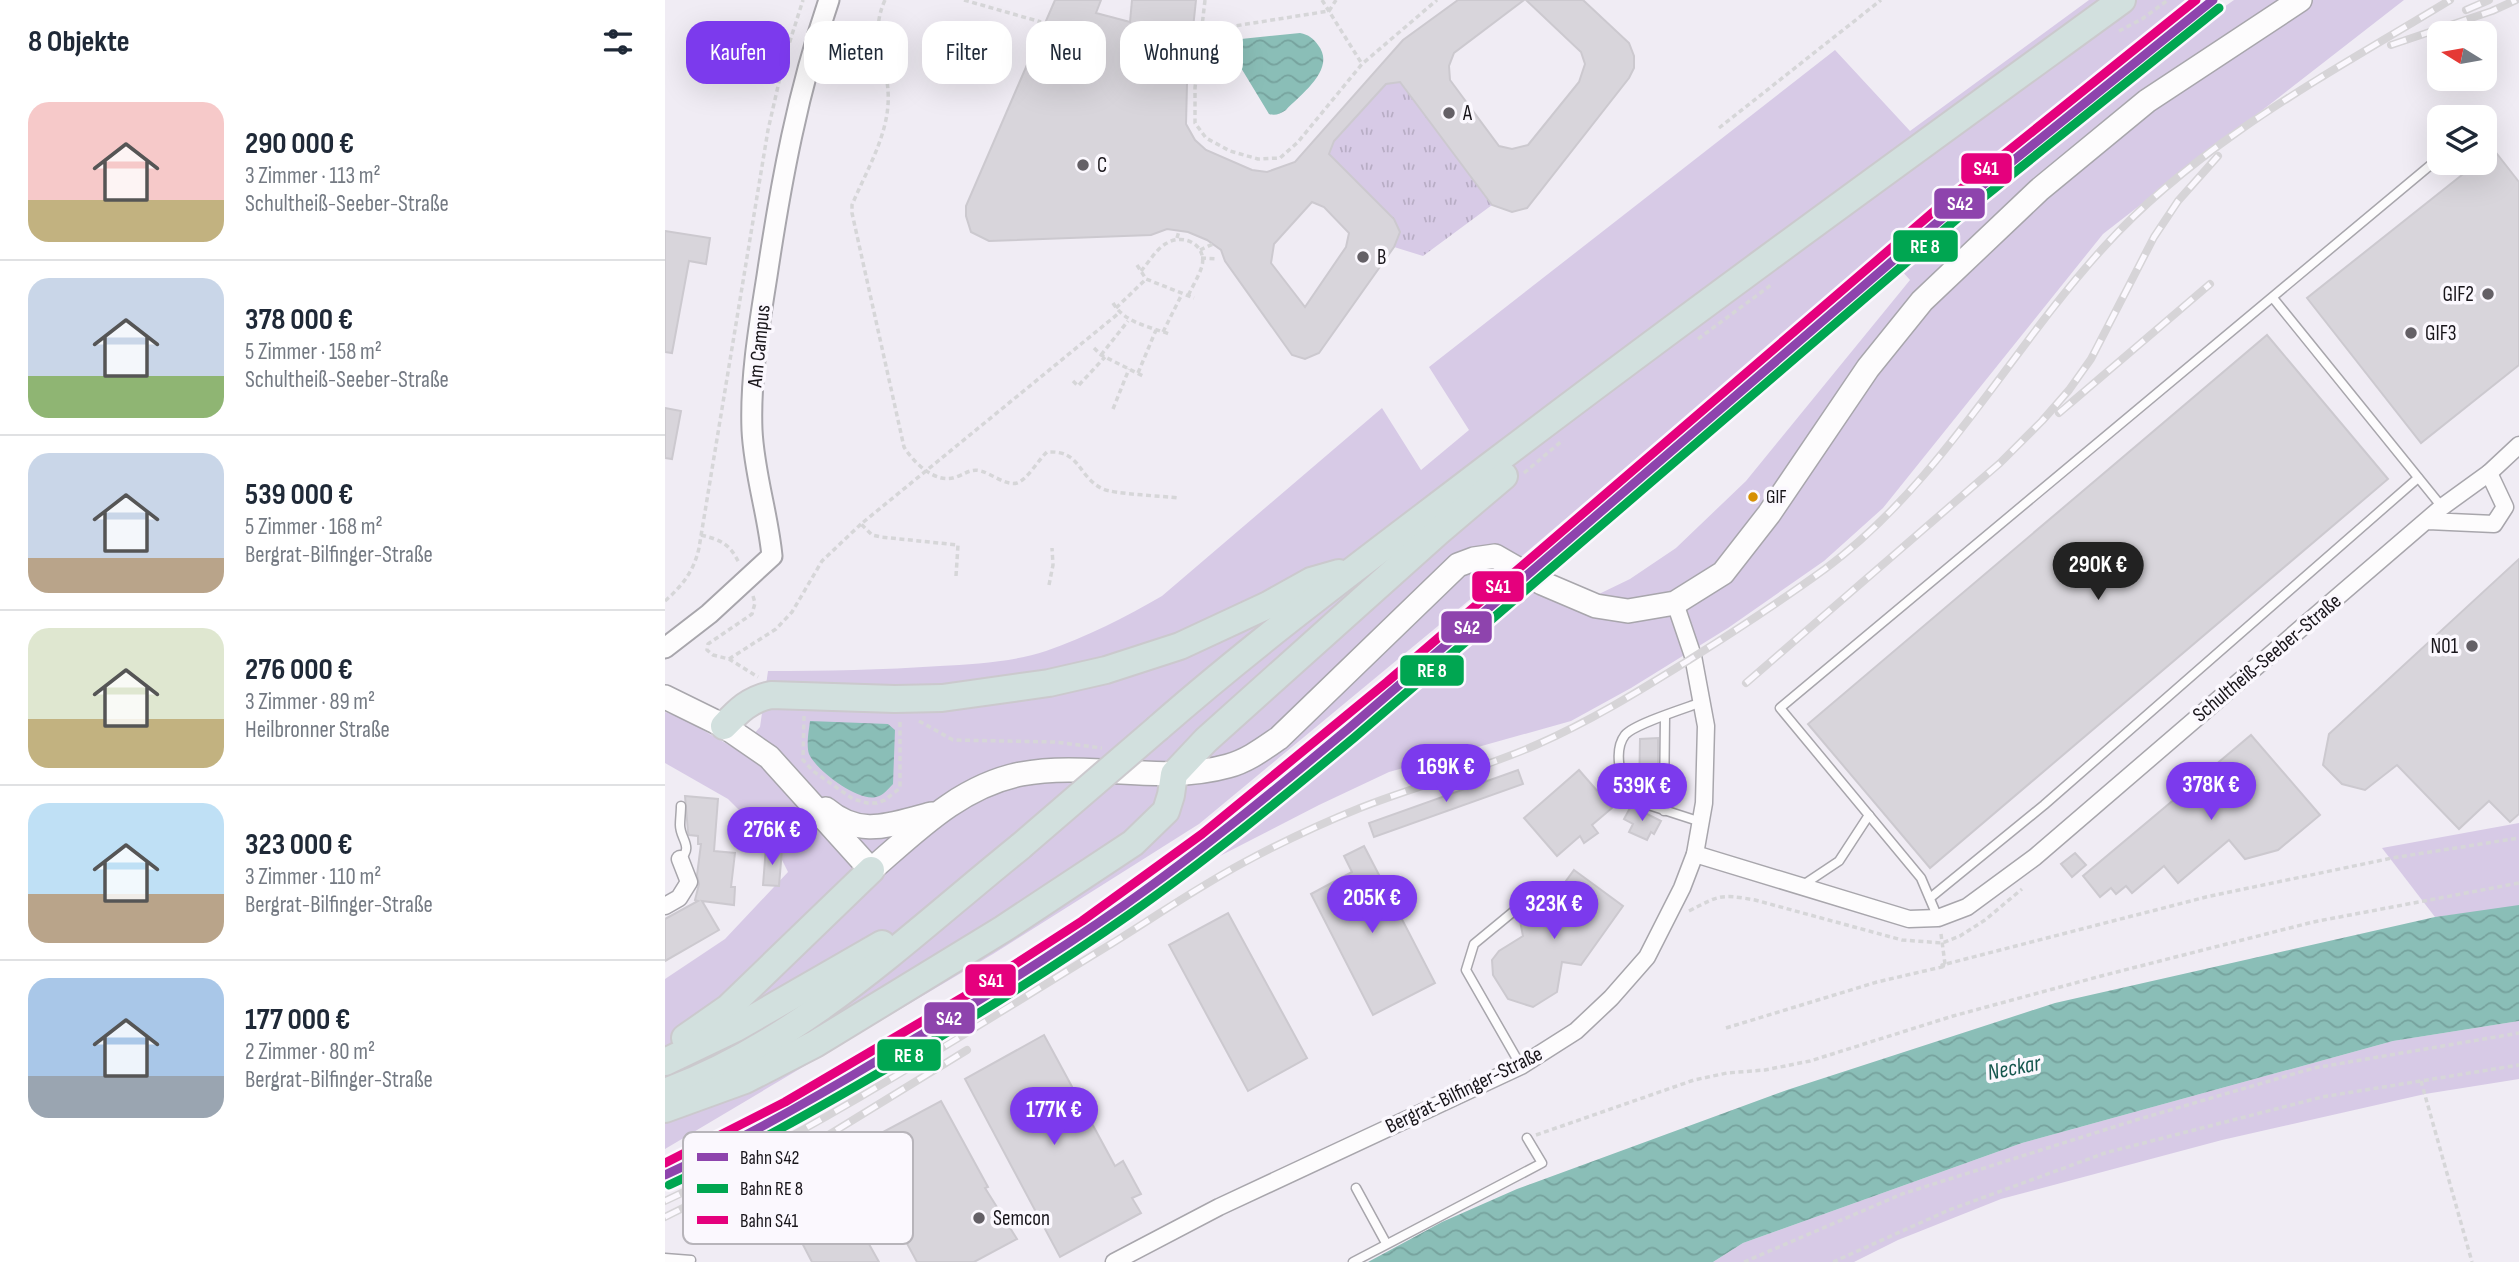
<!DOCTYPE html>
<html lang="de">
<meta charset="utf-8">
<style>
body{margin:0;font-family:"Sofia Sans Condensed",sans-serif;background:#f6f6f7;color:#1f2937;height:100vh;display:flex;flex-direction:column;font-size:26px;white-space:nowrap}
*{box-sizing:border-box;margin:0}
p{font-size:23px;color:#747a83}
.icon{flex:none;width:38px;height:38px;fill:none;stroke:currentColor;stroke-width:2;stroke-linecap:round;stroke-linejoin:round}
.map{position:relative;flex:1;overflow:hidden}
.details{display:flex;flex-direction:column;background:#fff;width:665px}
.details>*{flex:none}
.banner{position:absolute;left:21px;top:21px;width:665px;height:63px;display:flex;gap:14px}
.needle{width:46px;rotate:281deg}
.buttons{position:absolute;left:1762px;top:21px;display:grid;gap:14px}
.buttons a{display:grid;place-items:center;width:70px;height:70px;border-radius:14px;background:#fff;box-shadow:0 7px 28px #0002;font-size:35px}
.price{position:absolute;translate:-50% -60px;padding:0 16px;border-radius:24px;background:#7c3aed;color:#fff;font-size:23px;line-height:46px;filter:drop-shadow(0 2px 4px #0008)}
.price::after{content:'';position:absolute;left:50%;top:42px;width:21px;height:16px;margin-left:-10px;background:inherit;clip-path:polygon(0 0,100% 0,50% 100%)}
.price.on{background:#222;color:#fff}
ul{padding:0;list-style:none}
li{display:flex;align-items:center;gap:21px;height:175px;padding:0 28px}
li+li{border-top:2px solid #e0e1e3}
li span{display:grid;place-items:center;flex:none;width:196px;height:140px;border-radius:21px;color:#555}
li>.icon{margin-inline-start:auto}
span .icon{width:84px;height:84px;fill:#fffc;stroke-width:1}
li b{font-size:30px}
h2{display:flex;justify-content:space-between;align-items:center;height:84px;padding:0 28px;font-size:30px}
.tag{padding:0 24px;border-radius:21px;background:#fff;box-shadow:0 7px 28px #0002;font-size:24px;line-height:63px}
.tag.on{background:#7c3aed;color:#fff}
main{display:flex;flex:1;min-height:0}
.map>svg:first-child{display:block}
.green{fill:#d7cae6}
.park{fill:url(#park-tufts)}
.water{fill:url(#water-waves)}
.building{fill:#d8d5db;stroke:#ccc9cf;stroke-width:2;fill-rule:evenodd}
.lines{fill:none;stroke-linecap:round;stroke-linejoin:round}
.service-casing{stroke:#a8a6ac;stroke-width:11}
.minor-casing{stroke:#a8a6ac;stroke-width:19}
.tertiary-casing{stroke:#a8a6ac;stroke-width:23}
.secondary-casing{stroke:#a8a6ac;stroke-width:26}
.trunk-casing{stroke:#cbc9cd;stroke-width:30}
.path{stroke:#d6d6d8;stroke-width:3.5;stroke-dasharray:5 3.5;stroke-linecap:butt}
.service{stroke:#fdfcfd;stroke-width:8}
.minor{stroke:#fdfcfd;stroke-width:16}
.tertiary{stroke:#fdfcfd;stroke-width:19}
.secondary{stroke:#fdfcfd;stroke-width:23}
.trunk{stroke:#d2e0de;stroke-width:26}
.rail-casing{stroke:#d6d4d7;stroke-width:8}
.rail{stroke:#fbf8fe;stroke-width:5;stroke-dasharray:16;stroke-linecap:butt}
.trunk-bridge-casing{stroke:#cbc9cd;stroke-width:30;stroke-linecap:butt}
.trunk-bridge{stroke:#d2e0de;stroke-width:26}
.rail-1-casing{stroke:#fbf8fe;stroke-width:14}
.rail-2-casing{stroke:#fbf8fe;stroke-width:14}
.rail-3-casing{stroke:#fbf8fe;stroke-width:14}
.rail-1{stroke:#8e44ad;stroke-width:9}
.rail-2{stroke:#00a651;stroke-width:9}
.rail-3{stroke:#e5007d;stroke-width:9}
.poi-dot{fill:#646066;stroke:#fbf8fe;stroke-width:2.5}
.bus-dot{fill:#d69004;stroke:#fbf8fe;stroke-width:2.5}
.labels{text-anchor:middle;dominant-baseline:central;stroke-width:7;stroke-linejoin:round;paint-order:stroke}
.bus-label{font-size:19px;fill:#18151a;stroke:#fbf8fe;text-anchor:start}
.poi-label{font-size:21px;fill:#18151a;stroke:#fbf8fe;text-anchor:start}
.street-label{font-size:21px;fill:#18151a;stroke:#fbf8fe}
.water-label{font-size:23px;font-style:italic;fill:#16574e;stroke:#fbf8fe}
.key{fill:#fbf8fe;stroke:#b7b4ba;stroke-width:2}
.key-label{font-size:19px;fill:#18151a}
.line-badge{stroke:#fbf8fe;stroke-width:2.5}
.badge-label{font-size:19px;text-anchor:middle;font-weight:bold;fill:#fff}
</style>
<main>
<section class="details">
<h2>8 Objekte<svg class="icon" aria-label="filters" viewBox="0 0 24 24"><path d="M4 7h16M4 17h16"/><circle cx="9" cy="7" r="2"/><circle cx="15" cy="17" r="2"/></svg></h2>
<ul>
<li><span style="background:linear-gradient(#f6c9c9 70%,#c2b280 0)"><svg class="icon" aria-label="home" viewBox="0 0 24 24"><path d="M3 11l9-7 9 7M6 9v11h12V9"/></svg></span><div><b>290 000 €</b><p>3 Zimmer · 113 m²</p><p>Schultheiß-Seeber-Straße</p></div></li>
<li><span style="background:linear-gradient(#c9d6e8 70%,#8fb573 0)"><svg class="icon" aria-label="home" viewBox="0 0 24 24"><path d="M3 11l9-7 9 7M6 9v11h12V9"/></svg></span><div><b>378 000 €</b><p>5 Zimmer · 158 m²</p><p>Schultheiß-Seeber-Straße</p></div></li>
<li><span style="background:linear-gradient(#c9d6e8 75%,#b9a48a 0)"><svg class="icon" aria-label="home" viewBox="0 0 24 24"><path d="M3 11l9-7 9 7M6 9v11h12V9"/></svg></span><div><b>539 000 €</b><p>5 Zimmer · 168 m²</p><p>Bergrat-Bilfinger-Straße</p></div></li>
<li><span style="background:linear-gradient(#dfe7d0 65%,#c2b280 0)"><svg class="icon" aria-label="home" viewBox="0 0 24 24"><path d="M3 11l9-7 9 7M6 9v11h12V9"/></svg></span><div><b>276 000 €</b><p>3 Zimmer · 89 m²</p><p>Heilbronner Straße</p></div></li>
<li><span style="background:linear-gradient(#bfe0f5 65%,#b9a48a 0)"><svg class="icon" aria-label="home" viewBox="0 0 24 24"><path d="M3 11l9-7 9 7M6 9v11h12V9"/></svg></span><div><b>323 000 €</b><p>3 Zimmer · 110 m²</p><p>Bergrat-Bilfinger-Straße</p></div></li>
<li><span style="background:linear-gradient(#a9c7e8 70%,#9aa5b1 0)"><svg class="icon" aria-label="home" viewBox="0 0 24 24"><path d="M3 11l9-7 9 7M6 9v11h12V9"/></svg></span><div><b>177 000 €</b><p>2 Zimmer · 80 m²</p><p>Bergrat-Bilfinger-Straße</p></div></li>
</ul>
</section>
<div class="map">
<svg width="1854" height="1262" viewBox="0 0 1854 1262">
<defs>
<pattern id="park-tufts" width="24" height="20" patternUnits="userSpaceOnUse" patternTransform="scale(1.75)"><rect width="24" height="20" fill="#d7cae6"/><path d="M3 7l-1-3M5 7V3M7 7l1-3M15 17l-1-3M17 17v-4M19 17l1-3" fill="none" stroke="#b8adc5"/></pattern>
<pattern id="water-waves" width="16" height="10" patternUnits="userSpaceOnUse" patternTransform="scale(1.75)"><rect width="16" height="10" fill="#8abeb7"/><path d="M0 5q4-4 8 0t8 0" fill="none" stroke="#76a29d"/></pattern>
</defs>
<rect width="100%" height="100%" fill="#f0ecf4"/>
<g class="green">
<path d="M1424,0H1525L1465,44L1306,173L837,573L534,824L328,954L0,1149V979L60,939L123,872L110,846L63,799L0,763V712L19,719L74,751L95,727L103,671C161,671 218,670 275,666C310,664 348,662 381,651C421,637 461,617 497,596L717,408L756,470L804,430L764,367L1170,50L1245,131Z"/>
<polygon points="1569,0 1739,0 1438,234 1218,508 1159,561 1063,628 966,688 906,721 724,772 654,805 508,880 870,575 934,594 965,579 1011,548 1081,481 1245,280 1235,269 1480,63"/>
<polygon points="1854,823 1854,907 1770,917 1717,848"/>
<polygon points="1854,1021 1854,1079 1760,1094 1557,1140 1336,1199 1233,1240 1189,1262 1048,1262 1078,1243 1357,1143 1728,1041"/>
</g>
<polygon class="park" points="735,82 827,205 758,256 729,247 735,232 729,219 664,154 669,141 721,84"/>
<g class="water">
<path d="M635,33C644,35 648,38 653,45C672,69 635,95 621,110C615,114 610,116 604,114L567,53L576,39Z"/>
<path d="M145,721L223,724L230,730L228,784C223,789 218,796 211,797C193,802 151,770 144,754C141,745 144,730 145,721Z"/>
<polygon points="1854,905 1854,1021 1728,1041 1357,1143 1078,1243 1048,1262 703,1262 777,1222 852,1189 1122,1090 1390,1003 1770,917"/>
</g>
<g class="building">
<path d="M390,0H436L431,13L465,22L467,0H531L522,84L521,124L530,140L541,150L587,170L602,172L630,162L738,40L793,0H859L789,53L784,66L785,80L834,146L847,149L863,145L914,82L920,64L916,52L861,0H918L964,43L969,56V68L964,78L862,208L847,212L827,205L735,82L721,84L669,141L664,154L729,219L735,232L729,247L654,353L640,359L627,355L560,261L556,250L542,240L523,232L502,229L486,235L324,241L306,232L301,216V206ZM647,202L659,207L684,233L681,247L640,307L606,263L609,244Z"/>
<polygon points="1829,150 1854,182 1854,365 1756,443 1642,298 1812,163 1820,163 1820,156"/>
<polygon points="0,231 45,238 41,264 24,261 7,353 0,352"/>
<polygon points="1602,335 1723,479 1265,868 1143,724"/>
<polygon points="0,408 16,411 7,459 0,458"/>
<polygon points="1854,559 1854,814 1845,822 1824,801 1794,829 1732,765 1700,790 1677,784 1658,765 1664,734"/>
<polygon points="1586,735 1655,815 1613,850 1580,859 1564,840 1513,883 1499,866 1467,893 1461,886 1451,894 1446,888 1435,897 1418,876"/>
<polygon points="993,738 993,796 978,796 974,795 975,739"/>
<polygon points="853,770 858,784 709,837 704,823"/>
<polygon points="914,770 947,808 927,825 933,833 919,843 915,836 892,856 859,818"/>
<polygon points="20,796 53,799 49,851 70,853 66,887 70,887 69,905 37,901 54,930 0,961 0,919 33,901 30,900 34,884 32,875 36,844 33,844 33,836 24,835 23,832"/>
<polygon points="966,806 996,821 989,834 986,832 982,840 964,832 968,824 959,819"/>
<polygon points="699,846 770,983 708,1015 646,894 687,872 679,856"/>
<polygon points="101,847 117,849 114,886 98,885"/>
<polygon points="1410,853 1421,865 1407,877 1396,864"/>
<polygon points="909,870 958,906 916,965 897,962 892,992 868,1007 843,999 828,975 827,960 834,951 858,936 855,921 874,918"/>
<polygon points="563,913 642,1058 583,1091 504,945"/>
<polygon points="379,1035 450,1166 458,1161 476,1194 467,1198 476,1213 395,1257 300,1079"/>
<polygon points="276,1101 323,1187 320,1188 352,1239 309,1262 252,1262 190,1147"/>
<polygon points="161,1167 214,1262 147,1262 111,1193"/>
</g>
<g class="lines">
<defs>
<g id="service">
<polyline points="1608,298 1777,507"/>
<polyline points="999,811 1000,716"/>
<path d="M1036,822L965,799C957,782 947,752 960,735C969,724 1021,708 1037,702"/>
<path d="M15,859C29,847 15,839 15,825C15,819 16,812 16,806"/>
<polyline points="1138,885 1174,861 1204,815"/>
<polyline points="1265,898 1379,805 1753,478"/>
<polyline points="849,911 809,944 801,970 856,1066"/>
<polyline points="1273,918 1256,878 1115,708 1774,158"/>
<polyline points="691,1188 721,1243"/>
<polyline points="0,1258 26,1260"/>
<polyline points="688,1262 877,1163 862,1138"/>
</g>
<g id="minor">
<polyline points="1824,473 1854,445"/>
<polyline points="1030,854 1244,919 1273,918 1302,907 1370,857 1777,507 1824,473 1840,507 1829,524 1763,521"/>
<polyline points="0,906 14,898 24,882 15,859"/>
<polyline points="449,1262 554,1207 856,1066 911,1031 946,998 982,957 1017,888 1030,854 1039,803 1041,726 1028,656 1010,603"/>
</g>
<path id="tertiary" d="M0,648L44,614L107,556C103,514 89,473 87,430C85,379 94,326 102,276C116,182 133,90 164,0"/>
<g id="secondary">
<path d="M0,697L59,726L104,757L206,870C251,831 295,786 356,774C424,761 495,785 563,766C582,761 598,749 614,738L793,565L809,559L830,556L877,583L931,606L963,611L1010,603L1058,573L1104,514L1203,368L1257,301L1374,190L1482,101L1635,0"/>
<path d="M161,809C196,839 226,824 267,814"/>
</g>
<g id="trunk">
<path d="M59,726C73,711 85,699 106,695L230,699L277,698L384,683L441,670L515,646L603,605L646,581L674,573"/>
<path d="M493,728C598,636 711,553 822,468C1031,309 1244,155 1457,0"/>
<polyline points="20,1038 63,1008 206,870"/>
<polyline points="0,1062 71,1028 217,944"/>
<path d="M0,1092C138,1041 243,937 356,846"/>
<polyline points="0,1109 80,1080 150,1044 338,929 468,843 501,811 506,795 509,774 541,740 773,532 839,476"/>
</g>
</defs>
<use href="#service" class="service-casing"/>
<use href="#minor" class="minor-casing"/>
<use href="#tertiary" class="tertiary-casing"/>
<use href="#secondary" class="secondary-casing"/>
<use href="#trunk" class="trunk-casing"/>
<g class="path">
<path d="M220,0C204,35 221,57 223,91C226,131 202,169 187,205V213L239,447C248,462 271,485 291,477C300,474 306,468 316,471C327,474 341,486 352,483C363,479 373,460 382,452C417,450 412,477 438,489C449,494 498,496 513,498"/>
<polyline points="299,0 376,22"/>
<polyline points="540,0 530,88 530,123 541,138 565,151 593,159 615,158 633,142 697,64 772,0"/>
<polyline points="657,0 697,64"/>
<polyline points="538,31 664,11 671,0"/>
<polyline points="1454,31 1477,19 1503,0"/>
<polyline points="1054,128 1216,0"/>
<polyline points="512,238 514,231"/>
<polyline points="535,250 548,244"/>
<polyline points="536,258 553,259"/>
<polyline points="472,265 481,279 529,298"/>
<path d="M476,271C484,262 492,248 502,243C519,233 542,245 537,266C534,276 527,287 523,296"/>
<path d="M448,303C460,323 483,326 504,334"/>
<polyline points="451,308 481,279"/>
<polyline points="498,332 517,294"/>
<polyline points="1033,339 1106,285"/>
<polyline points="429,348 436,355 478,376"/>
<polyline points="436,355 463,321"/>
<polyline points="473,373 491,330"/>
<polyline points="408,381 413,386 440,357"/>
<polyline points="448,409 464,369"/>
<polyline points="859,473 898,440"/>
<path d="M36,535C56,540 65,544 74,563"/>
<polyline points="291,576 293,545 216,537 207,535 196,524 454,313"/>
<polyline points="384,585 388,565 387,548"/>
<polyline points="88,596 90,603 87,614 43,644 42,650 48,655 64,659 93,677"/>
<path d="M0,601C17,586 29,571 34,548L103,130L119,60L138,0"/>
<polyline points="64,659 111,629 127,612 157,561 196,524"/>
<polyline points="139,716 138,760 148,771 188,799 202,803 212,803 220,800 235,788 235,720"/>
<polyline points="254,721 288,740 390,742 437,748"/>
<path d="M1024,911C1055,895 1055,894 1090,900L1237,940L1277,943L1295,936L1320,920L1357,889"/>
<polyline points="1276,934 1280,964"/>
<polyline points="1061,1028 1212,982 1281,966 1277,965 1541,897 1727,858 1854,838"/>
<polyline points="1756,1081 1807,1262"/>
<polyline points="871,1135 1029,1080 1062,1073 1100,1070 1145,1061 1288,1016 1436,976 1648,922 1854,883"/>
<polyline points="1079,1262 1237,1194 1471,1120 1649,1068 1854,1033"/>
<polyline points="1168,1262 1284,1210 1440,1153 1657,1097 1854,1065"/>
</g>
<use href="#service" class="service"/>
<use href="#minor" class="minor"/>
<use href="#tertiary" class="tertiary"/>
<use href="#secondary" class="secondary"/>
<use href="#trunk" class="trunk"/>
<defs>
<g id="rail">
<polyline points="1801,10 1824,0"/>
<polyline points="1726,45 1827,11 1851,0"/>
<polyline points="1394,413 1545,284"/>
<polyline points="1081,683 1335,463 1377,421 1404,390 1426,359 1489,237 1513,201 1553,156"/>
<path d="M0,1201C155,1128 300,1033 446,944C489,917 532,888 576,864C615,843 655,824 695,808C753,785 814,770 871,745C924,722 974,691 1024,660C1070,631 1116,601 1160,569C1277,482 1343,352 1439,247C1535,141 1665,73 1785,0"/>
<polyline points="0,1217 157,1139 302,1050"/>
</g>
</defs>
<use href="#rail" class="rail-casing"/>
<use href="#rail" class="rail"/>
<defs>
<polyline id="trunk-bridge" points="356,846 493,728"/>
</defs>
<use href="#trunk-bridge" class="trunk-bridge-casing"/>
<use href="#trunk-bridge" class="trunk-bridge"/>
<defs>
<path id="rail-1" d="M0,1175C74,1141 145,1101 215,1059C298,1011 379,961 458,906C536,851 610,790 683,729L1288,209L1548,0"/>
<path id="rail-2" d="M4,1185C80,1150 152,1109 224,1067C306,1019 387,969 465,914C543,859 617,798 690,737L1294,217L1554,8"/>
<polyline id="rail-3" points="0,1163 120,1102 307,992 417,921 537,834 722,682 1281,201 1531,0"/>
</defs>
<use href="#rail-1" class="rail-1-casing"/>
<use href="#rail-2" class="rail-2-casing"/>
<use href="#rail-3" class="rail-3-casing"/>
<use href="#rail-1" class="rail-1"/>
<use href="#rail-2" class="rail-2"/>
<use href="#rail-3" class="rail-3"/>
</g>
<g class="poi-dot">
<circle cx="784" cy="113" r="7"/>
<circle cx="418" cy="165" r="7"/>
<circle cx="698" cy="257" r="7"/>
<circle cx="1823" cy="294" r="7"/>
<circle cx="1746" cy="333" r="7"/>
<circle cx="1807" cy="646" r="7"/>
<circle cx="314" cy="1218" r="7"/>
</g>
<circle class="bus-dot" cx="1088" cy="497" r="6"/>
<g class="labels">
<g class="bus-label">
<text x="1101" y="497">GIF</text>
</g>
<g class="poi-label">
<text x="798" y="113">A</text>
<text x="432" y="165">C</text>
<text x="712" y="257">B</text>
<text x="1809" y="294" text-anchor="end">GIF2</text>
<text x="1760" y="333">GIF3</text>
<text x="1793" y="646" text-anchor="end">N01</text>
<text x="328" y="1218">Semcon</text>
</g>
<g class="street-label">
<text transform="translate(94 346) rotate(-84)">Am Campus</text>
<text transform="translate(1602 658) rotate(-40)">Schultheiß-Seeber-Straße</text>
<text transform="translate(799 1090) rotate(-26)">Bergrat-Bilfinger-Straße</text>
</g>
<g class="water-label">
<text transform="translate(1349 1068) rotate(-11)">Neckar</text>
</g>
</g>
<rect x="18" y="1132" width="230" height="112" rx="10" class="key"/>
<rect x="32" y="1153" width="31" height="8" fill="#8e44ad"/>
<rect x="32" y="1184" width="31" height="9" fill="#00a651"/>
<rect x="32" y="1216" width="31" height="8" fill="#e5007d"/>
<g class="key-label">
<text x="75" y="1164">Bahn S42</text>
<text x="75" y="1195">Bahn RE 8</text>
<text x="75" y="1227">Bahn S41</text>
</g>
<g class="line-badge">
<rect x="1295" y="152" width="53" height="33" rx="7" fill="#e5007d"/>
<rect x="1268" y="187" width="53" height="33" rx="7" fill="#8e44ad"/>
<rect x="1227" y="229" width="67" height="34" rx="7" fill="#00a651"/>
<rect x="806" y="570" width="54" height="33" rx="7" fill="#e5007d"/>
<rect x="775" y="610" width="53" height="34" rx="7" fill="#8e44ad"/>
<rect x="734" y="654" width="66" height="33" rx="7" fill="#00a651"/>
<rect x="299" y="963" width="53" height="34" rx="7" fill="#e5007d"/>
<rect x="258" y="1001" width="53" height="34" rx="7" fill="#8e44ad"/>
<rect x="211" y="1038" width="66" height="34" rx="7" fill="#00a651"/>
</g>
<g class="badge-label">
<text x="1321" y="175">S41</text>
<text x="1295" y="210">S42</text>
<text x="1260" y="253">RE 8</text>
<text x="833" y="593">S41</text>
<text x="802" y="634">S42</text>
<text x="767" y="677">RE 8</text>
<text x="326" y="987">S41</text>
<text x="284" y="1025">S42</text>
<text x="244" y="1062">RE 8</text>
</g>
</svg>
<div class="buttons">
<a><svg class="needle" viewBox="-14 -14 28 28"><path d="M0-13l5 13h-10z" fill="#e53935"/><path d="M0 13l5-13h-10z" fill="#747a83"/></svg></a>
<a><svg class="icon" aria-label="layers" viewBox="0 0 24 24"><path d="M12 4l9 5-9 5-9-5zM3 14l9 5 9-5"/></svg></a>
</div>
<b class="price on" style="left:1433px;top:602px">290K €</b>
<b class="price" style="left:781px;top:804px">169K €</b>
<b class="price" style="left:1546px;top:822px">378K €</b>
<b class="price" style="left:977px;top:823px">539K €</b>
<b class="price" style="left:107px;top:867px">276K €</b>
<b class="price" style="left:707px;top:935px">205K €</b>
<b class="price" style="left:889px;top:941px">323K €</b>
<b class="price" style="left:389px;top:1147px">177K €</b>
<div class="banner">
<a class="tag on">Kaufen</a>
<a class="tag">Mieten</a>
<a class="tag">Filter</a>
<a class="tag">Neu</a>
<a class="tag">Wohnung</a>
</div>
</div>
</main>
